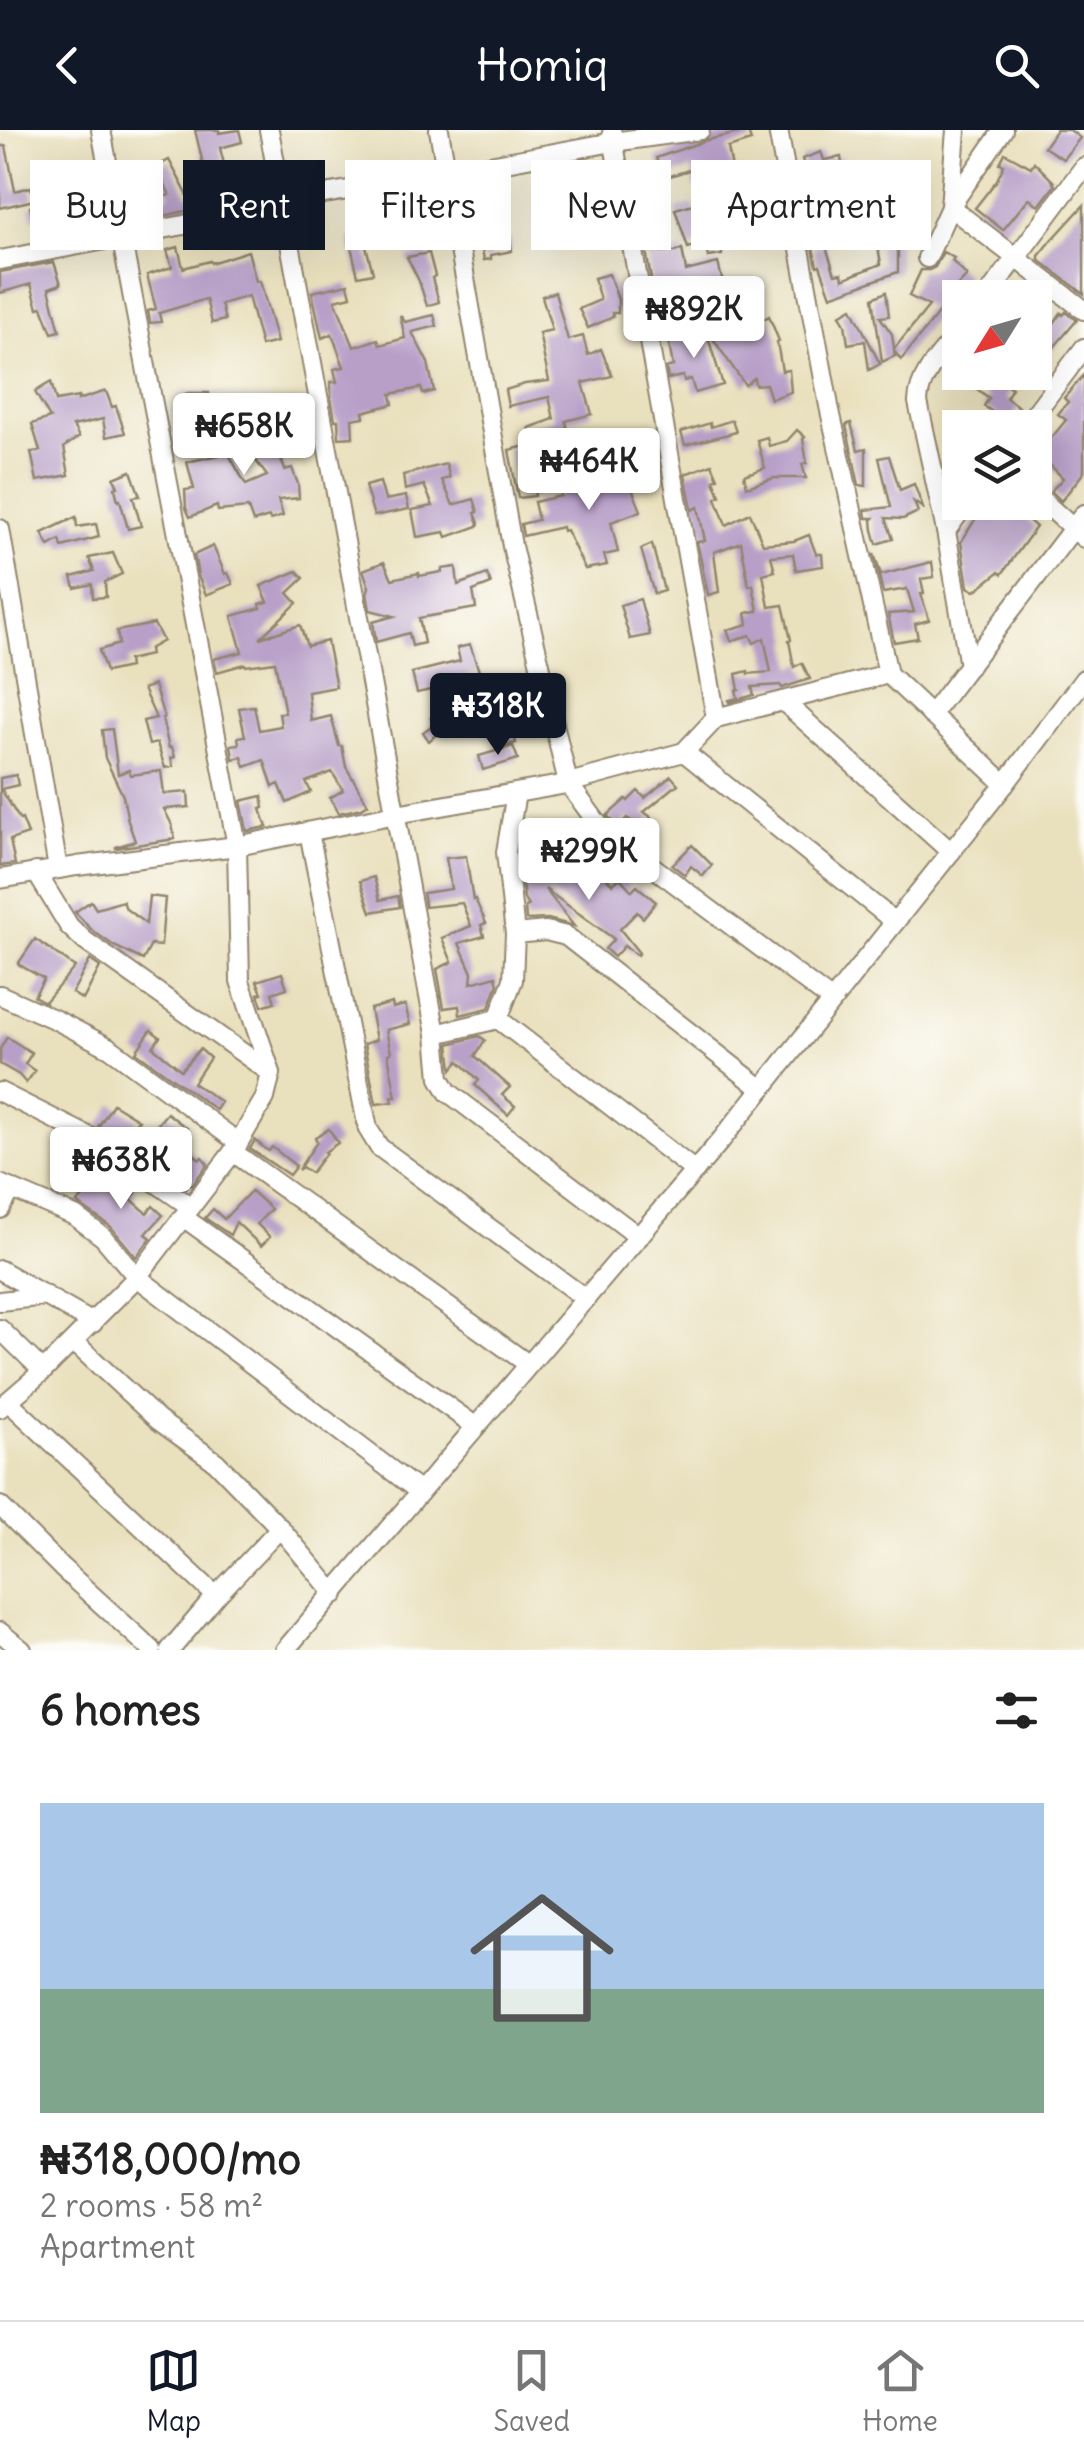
<!DOCTYPE html>
<meta charset="utf-8">
<style>
body{margin:0;font-family:Delius,sans-serif;background:#f6f6f6;color:#222;height:100vh;display:flex;flex-direction:column;font-size:38px;white-space:nowrap}
*{box-sizing:border-box;margin:0}
p{font-size:32px;color:#767676}
.icon{flex:none;width:55px;height:55px;fill:none;stroke:currentColor;stroke-width:2;stroke-linecap:round;stroke-linejoin:round}
.map{position:relative;height:1520px;overflow:hidden}
.details{display:flex;flex-direction:column;background:#fff;flex:1}
.details>*{flex:none}
.hud{position:absolute;left:30px;top:30px;width:1025px;height:90px;display:flex;gap:20px}
.needle{width:65px;rotate:233deg}
.fabs{position:absolute;left:942px;top:150px;display:grid;gap:20px}
.fabs a{display:grid;place-items:center;width:110px;height:110px;border-radius:0px;background:#fff;box-shadow:0 10px 40px #0002;font-size:50px}
.price{position:absolute;translate:-50% -85px;padding:0 22px;border-radius:10px;background:#fff;color:#222;font-size:32px;line-height:65px;filter:drop-shadow(0 2px 5px #0008)}
.price::after{content:'';position:absolute;left:50%;top:60px;width:30px;height:22px;margin-left:-15px;background:inherit;clip-path:polygon(0 0,100% 0,50% 100%)}
.price.active{background:#111827;color:#fff}
ul{padding:0;list-style:none}
li{display:grid;align-content:center;gap:20px;height:530px;padding:0 40px}
li span{display:grid;place-items:center;height:310px;border-radius:0px;color:#555}
li>.icon{margin-inline-start:auto}
span .icon{width:180px;height:180px;fill:#fffc;stroke-width:1}
li b{font-size:42px}
h2{display:flex;justify-content:space-between;align-items:center;height:120px;padding:0 40px;font-size:42px}
.tag{padding:0 35px;border-radius:0px;background:#fff;box-shadow:0 10px 40px #0002;font-size:35px;line-height:90px}
.tag.active{background:#111827;color:#fff}
header{display:flex;justify-content:space-between;align-items:center;height:130px;padding:0 40px;background:#111827;color:#fff;font-size:45px;font-weight:600}
.tabs{display:flex;justify-content:space-around;align-items:center;height:140px;border-top:2px solid #e0e0e0;background:#fff;font-size:28px;color:#767676}
.tabs a{display:grid;justify-items:center;gap:5px}
.tabs .active{color:#111827}
.map>svg:first-child{display:block}
.building{fill:#b79fc8}
.lines{fill:none;stroke-linecap:round;stroke-linejoin:round}
.minor-casing{stroke:#92856e;stroke-width:22}
.minor{stroke:#fff;stroke-width:18}
</style>
<header><svg class="icon" aria-label="back" viewBox="0 0 24 24"><path d="M15 5l-7 7 7 7"/></svg>Homiq<svg class="icon" aria-label="search" viewBox="0 0 24 24"><circle cx="10" cy="10" r="6"/><path d="M15 15l6 6"/></svg></header>
<div class="map">
<svg width="1084" height="1520" viewBox="0 0 1084 1520">
<rect width="100%" height="100%" fill="#fdfcf7"/>
<filter id="ink" filterUnits="userSpaceOnUse"><feTurbulence type="fractalNoise" baseFrequency=".01" numOctaves="2"/><feDisplacementMap in="SourceGraphic" scale="20" xChannelSelector="R" yChannelSelector="G"/><feConvolveMatrix kernelMatrix="1 2 1 2 8 2 1 2 1" color-interpolation-filters="sRGB"/></filter>
<filter id="wash" filterUnits="userSpaceOnUse"><feTurbulence type="fractalNoise" baseFrequency=".0048" numOctaves="4" result="noise"/><feDisplacementMap in="SourceGraphic" scale="40" xChannelSelector="R" yChannelSelector="G"/><feGaussianBlur stdDeviation="2.25" result="paint"/><feColorMatrix in="noise" values="0 0 0 0 0 0 0 0 0 0 0 0 0 0 0 0 0 1.4 0 .05"/><feComposite in="paint" operator="in"/></filter>
<g filter="url(#wash)">
<rect width="100%" height="100%" fill="#e9e0bd"/>
<g id="blocks">
<g class="building">
<polygon points="195,0 219,0 219,3 239,0 242,12 220,18 228,50 237,50 241,69 163,86 159,68 170,65 156,37 169,30 188,66 209,59"/>
<polygon points="1056,0 1070,0 1080,8 1063,29 1044,17"/>
<polygon points="748,1 751,11 728,18 735,54 694,58 692,39 664,48 656,28 707,10"/>
<polygon points="0,16 6,16 15,61 31,57 34,70 0,78"/>
<polygon points="821,22 824,30 841,27 844,47 829,50 829,45 809,51 802,29"/>
<polygon points="1005,23 1031,37 1034,32 1054,52 1053,53 1055,55 1039,76 1029,68 1003,100 975,78 997,50 1004,35 1000,33"/>
<polygon points="490,49 495,65 486,68 487,94 480,97 489,96 490,112 510,109 512,121 491,125 491,129 484,130 478,98 469,100 462,59 476,57 475,51"/>
<polygon points="753,51 758,71 733,77 728,56"/>
<polygon points="82,52 87,80 75,82 75,78 33,89 30,77 73,66 71,54"/>
<polygon points="693,74 706,107 720,105 722,125 708,127 706,113 688,118 675,79"/>
<polygon points="1084,75 1084,164 1039,130 1039,126 1052,110"/>
<polygon points="828,80 835,111 817,115 810,84"/>
<polygon points="363,104 373,143 358,146 349,108"/>
<polygon points="898,107 898,142 831,166 820,135 817,136 813,118 825,114 835,144 842,143 843,149 881,134 877,111"/>
<polygon points="178,117 183,138 210,131 211,133 248,121 256,151 260,151 277,212 261,216 248,166 221,174 225,190 212,193 206,169 159,183 161,192 150,193 148,181 156,179 147,145 172,137 167,120"/>
<polygon points="682,119 686,141 718,133 725,161 711,163 715,177 659,195 646,121 675,122"/>
<polygon points="943,122 954,128 952,131 967,146 948,166 960,180 947,190 940,181 901,230 894,221 895,226 882,232 873,168 886,162 889,186 880,187 892,204 894,219 929,176 909,166 921,140 929,140 935,137"/>
<polygon points="429,123 435,146 432,148 439,172 427,176 419,151 407,127"/>
<polygon points="54,132 61,154 49,158 60,201 52,203 42,177 38,178 31,154 0,163 0,142"/>
<polygon points="609,144 618,170 618,183 612,183 613,187 588,198 579,179 600,170 594,148"/>
<polygon points="348,154 351,166 335,170 354,217 378,209 380,215 405,208 400,185 405,192 434,185 437,196 412,202 428,233 434,261 423,264 421,258 391,264 393,274 363,282 364,287 352,289 353,307 339,308 338,290 335,290 331,268 331,252 337,252 334,239 344,237 332,204 322,208 312,162"/>
<polygon points="555,162 568,210 583,206 588,225 601,219 612,246 583,253 592,284 566,291 571,313 549,318 553,331 542,334 544,340 532,343 535,366 518,368 509,320 535,314 529,298 554,289 549,267 508,276 505,260 525,254 549,251 539,203 552,200 542,166"/>
<polygon points="852,178 880,234 869,240 865,211 848,214 845,194 840,185"/>
<polygon points="1035,179 1052,196 1061,183 1063,185 1066,182 1077,190 1050,222 1035,208"/>
<polygon points="769,186 779,211 777,212 782,241 789,240 791,262 771,269 766,254 755,255 754,248 745,255 709,203 753,190 754,195"/>
<polygon points="706,201 723,255 695,263 691,249 684,251 683,246 668,249 666,238 673,236 668,208"/>
<polygon points="1084,245 1084,342 1061,371 1051,361 1063,348 1046,331 1035,341 1035,304 1036,302 1048,312 1066,290 1058,284 1068,272 1064,268"/>
<polygon points="985,248 994,254 997,250 1012,258 1006,268 1019,277 1008,293 984,276 989,268 977,259"/>
<polygon points="51,252 56,271 78,267 78,270 106,261 112,277 116,276 125,303 106,307 103,289 73,296 79,307 64,317 69,345 37,351 31,322 40,321 32,294 50,288 35,262"/>
<polygon points="188,263 209,263 209,278 205,281 217,302 192,309 184,280 182,280 178,267"/>
<polygon points="732,290 736,302 685,315 681,302 710,293 711,297"/>
<polygon points="851,293 858,320 866,318 866,356 859,355 846,295"/>
<polygon points="272,295 273,298 291,295 293,307 274,311 285,340 292,338 298,354 299,368 278,370 283,386 270,390 269,387 253,392 248,378 218,381 217,376 190,387 186,378 185,360 194,359 187,332 219,325 214,305 217,303 246,355 267,346 237,304"/>
<polygon points="797,300 805,307 803,309 807,333 802,334 806,348 774,348 747,357 744,345 765,338 757,310 767,307 769,316 787,311"/>
<polygon points="889,326 900,360 914,354 923,378 914,372 918,382 903,389 886,388 893,409 877,414 873,400 872,390 874,388 866,388 865,380 891,377 879,328"/>
<polygon points="627,329 633,361 641,381 611,392 618,422 604,425 607,435 585,439 566,400 563,401 562,397 523,406 521,394 538,390 534,372 561,366 559,355 607,346 604,333"/>
<polygon points="446,334 450,348 442,350 453,375 474,369 478,382 475,383 479,393 478,396 447,407 445,402 417,407 412,380 433,376 424,355 405,360 403,345"/>
<polygon points="712,334 718,348 714,350 720,366 716,368 726,395 750,383 763,414 794,411 809,405 816,424 822,424 823,436 796,440 793,424 771,426 775,441 763,444 769,477 783,475 791,510 789,511 794,537 802,533 810,549 782,558 780,555 752,557 754,565 730,572 729,570 738,568 736,560 739,560 736,544 748,541 748,544 771,542 764,508 754,513 750,505 731,511 727,500 748,494 746,483 758,481 753,455 749,456 741,412 714,422 719,462 708,465 697,412 705,411 698,377 692,380 685,344"/>
<polygon points="131,341 140,366 133,367 141,396 128,399 120,370 118,371 115,358 118,357 114,348"/>
<polygon points="380,352 385,370 406,366 409,379 374,386 365,356"/>
<polygon points="986,372 1008,372 1036,397 1002,444 999,442 975,461 968,457 961,412"/>
<polygon points="76,387 77,397 96,394 99,407 62,417 60,410 49,416 42,403"/>
<polygon points="652,414 664,461 654,464 641,419"/>
<polygon points="213,416 225,444 228,443 233,454 206,465 198,446 194,425"/>
<polygon points="113,423 122,444 105,452 106,467 93,468 92,454 75,458 72,447 94,441 89,428"/>
<polygon points="874,424 881,445 932,432 934,447 921,449 924,464 921,464 929,490 915,494 918,508 894,512 888,484 914,482 907,459 883,463"/>
<polygon points="384,432 392,449 419,443 419,446 442,442 442,439 456,437 458,455 487,444 491,454 473,461 476,478 419,488 424,513 412,516 409,503 376,512 373,492 394,486 370,480 367,464 369,457 363,440"/>
<polygon points="297,441 304,448 288,463 297,473 260,508 300,495 307,516 327,511 336,557 308,562 311,591 331,586 339,616 342,616 346,637 368,674 362,678 339,683 330,668 343,660 332,642 306,652 311,662 287,673 279,654 273,657 264,630 245,637 242,627 233,629 231,615 239,614 238,607 245,606 239,578 254,576 259,600 281,596 279,583 285,583 278,547 275,532 246,536 245,534 217,542 214,529 242,522 232,486 261,478 260,474 268,472 261,456"/>
<polygon points="640,469 650,505 630,509 620,475"/>
<polygon points="154,494 163,511 149,519 150,525 128,530 129,537 106,542 99,520 119,514 117,501"/>
<polygon points="470,515 479,541 466,546 470,558 462,563 471,562 474,571 497,566 499,569 496,557 511,554 515,571 501,574 511,594 516,613 506,616 490,584 443,598 429,611 423,602 433,595 431,588 442,584 435,559 417,563 412,543 460,531 457,518"/>
<polygon points="154,555 164,587 162,588 169,618 172,617 175,627 171,628 173,636 165,638 157,613 149,615 143,591 156,588 143,559"/>
<polygon points="112,599 118,644 129,640 131,645 161,641 164,664 188,662 189,677 164,679 172,695 175,709 116,718 116,717 135,711 128,691 123,666 105,628 102,600"/>
<polygon points="513,616 518,629 483,640 479,626"/>
<polygon points="16,645 18,655 1,659 20,690 22,689 28,704 10,710 15,734 0,736 0,648"/>
<polygon points="671,646 678,654 644,682 651,687 643,699 627,688 619,696 607,686 626,669 628,671 638,661 645,668"/>
<polygon points="262,666 264,678 261,679 267,697 247,701 241,671"/>
<polygon points="692,715 712,735 703,746 691,736 685,745 672,735"/>
<polygon points="466,726 473,770 475,769 486,793 481,795 484,806 459,813 472,843 471,853 496,846 498,854 489,878 460,885 459,876 444,878 437,839 452,832 442,808 471,796 462,773 425,777 423,763 451,759 446,728"/>
<polygon points="591,731 593,737 613,754 620,748 632,761 637,756 656,772 643,788 637,782 620,799 639,823 637,825 624,816 614,827 605,819 614,809 545,759 574,796 548,789 526,790 525,777 528,776 524,769 522,753 531,748 533,752 578,748 574,738"/>
<polygon points="374,747 380,770 398,766 400,777 371,782 360,751"/>
<polygon points="149,766 165,768 161,816 151,815 143,830 114,816 93,801 75,782 91,771 96,779 123,771 126,779 146,794"/>
<polygon points="35,809 75,837 45,872 34,866 44,849 18,834"/>
<polygon points="90,830 100,837 83,870 72,863"/>
<polygon points="282,843 287,858 272,863 275,872 262,876 258,864 262,863 257,851"/>
<polygon points="392,873 393,878 405,875 410,894 386,900 391,923 388,924 396,967 392,967 393,972 376,974 364,914 376,910 370,879"/>
<polygon points="151,900 160,907 153,917 181,940 200,919 210,928 193,953 221,972 216,980 136,922"/>
<polygon points="479,906 485,910 475,926 510,957 502,965 515,976 508,985 475,955 479,950 459,931 452,939 449,914"/>
<polygon points="7,907 32,923 25,934 35,941 26,953 19,945 0,934 0,919"/>
<polygon points="113,974 139,990 116,1009 98,997"/>
<polygon points="167,983 188,999 178,1012 200,1029 202,1027 208,1034 192,1055 189,1053 186,1058 170,1047 184,1033 157,1012 145,1030 134,1022 152,998 157,995"/>
<polygon points="329,999 338,1013 325,1022 326,1023 311,1043 302,1037 298,1040 317,1012 315,1007"/>
<polygon points="255,1010 265,1019 269,1021 272,1017 296,1036 289,1045 250,1019"/>
<polygon points="108,1043 136,1063 131,1069 147,1083 153,1076 163,1085 146,1104 151,1108 136,1127 111,1097 77,1073"/>
<polygon points="251,1061 271,1079 257,1094 270,1107 261,1116 236,1092 230,1105 205,1088 213,1079 224,1089"/>
</g>
</g>
</g>
<g filter="url(#ink)">
<use href="#blocks" fill-opacity="0" stroke="#92856e" stroke-width="2.5"/>
<g class="lines">
<defs>
<g id="minor">
<polyline points="269,0 436,904 440,948 448,962 639,1107"/>
<polyline points="439,0 512,416 568,653 601,698 832,871"/>
<polyline points="778,0 829,276 888,544 1005,654"/>
<polyline points="612,3 716,588"/>
<polyline points="950,77 1084,180"/>
<polyline points="950,77 956,0"/>
<polyline points="927,128 950,77 1003,0"/>
<polyline points="0,130 184,95 284,71 447,43 613,12 700,0"/>
<polyline points="986,168 1084,37"/>
<path d="M960,201C943,222 919,244 918,272L946,401L969,536"/>
<polyline points="1024,298 1084,218"/>
<polyline points="1035,364 1084,408"/>
<polyline points="0,399 58,739"/>
<polyline points="946,401 967,372"/>
<polyline points="783,571 951,722"/>
<polyline points="931,585 1084,384"/>
<polyline points="684,622 895,792"/>
<polyline points="516,663 506,722 515,804 546,801 566,806 762,959"/>
<polyline points="309,702 368,999 379,1017 586,1169"/>
<polyline points="36,742 69,796 85,811 271,943"/>
<polyline points="0,749 77,736 237,716 396,684 561,655 684,622 716,588 888,544"/>
<polyline points="0,865 56,890 110,918 239,1013"/>
<polyline points="498,889 513,850 515,804"/>
<polyline points="436,904 498,889 695,1041"/>
<polyline points="0,962 92,1008 191,1077"/>
<polyline points="233,1022 528,1234"/>
<polyline points="0,1054 75,1086 103,1107 137,1147 420,1362"/>
<polyline points="0,1079 12,1059"/>
<polyline points="183,1087 475,1296"/>
<polyline points="0,1140 93,1193"/>
<polyline points="0,1171 46,1166"/>
<polyline points="0,1199 43,1241 0,1278"/>
<polyline points="74,1212 158,1290 216,1332 280,1398 335,1464"/>
<polyline points="43,1241 137,1147 233,1022 265,968 271,943 240,851 237,716 101,0"/>
<polyline points="9,1272 216,1466"/>
<polyline points="0,1376 62,1438 152,1520"/>
<polyline points="0,1502 22,1520"/>
<polyline points="170,1520 216,1466 280,1398"/>
<polyline points="285,1520 722,1009 1005,654 1084,549"/>
</g>
</defs>
<use href="#minor" class="minor-casing"/>
<use href="#minor" class="minor"/>
</g>
</g>
</svg>
<div class="fabs">
<a><svg class="needle" viewBox="-14 -14 28 28"><path d="M0-13l5 13h-10z" fill="#e53935"/><path d="M0 13l5-13h-10z" fill="#767676"/></svg></a>
<a><svg class="icon" aria-label="layers" viewBox="0 0 24 24"><path d="M12 4l9 5-9 5-9-5zM3 14l9 5 9-5"/></svg></a>
</div>
<b class="price" style="left:694px;top:231px">₦892K</b>
<b class="price" style="left:244px;top:348px">₦658K</b>
<b class="price" style="left:589px;top:383px">₦464K</b>
<b class="price active" style="left:498px;top:628px">₦318K</b>
<b class="price" style="left:589px;top:773px">₦299K</b>
<b class="price" style="left:121px;top:1082px">₦638K</b>
<div class="hud">
<a class="tag">Buy</a>
<a class="tag active">Rent</a>
<a class="tag">Filters</a>
<a class="tag">New</a>
<a class="tag">Apartment</a>
</div>
</div>
<section class="details">
<h2>6 homes<svg class="icon" aria-label="filters" viewBox="0 0 24 24"><path d="M4 7h16M4 17h16"/><circle cx="9" cy="7" r="2"/><circle cx="15" cy="17" r="2"/></svg></h2>
<ul>
<li><span style="background:linear-gradient(#a9c7e8 60%,#7fa58c 0)"><svg class="icon" aria-label="home" viewBox="0 0 24 24"><path d="M3 11l9-7 9 7M6 9v11h12V9"/></svg></span><div><b>₦318,000/mo</b><p>2 rooms · 58 m²</p><p>Apartment</p></div></li>
</ul>
</section>
<nav class="tabs">
<a class="active"><svg class="icon" aria-label="map" viewBox="0 0 24 24"><path d="M3 6l6-2 6 2 6-2v14l-6 2-6-2-6 2zM9 4v14M15 6v14"/></svg>Map</a>
<a><svg class="icon" aria-label="saved" viewBox="0 0 24 24"><path d="M7 4h10v16l-5-4-5 4z"/></svg>Saved</a>
<a><svg class="icon" aria-label="home" viewBox="0 0 24 24"><path d="M3 11l9-7 9 7M6 9v11h12V9"/></svg>Home</a>
</nav>
